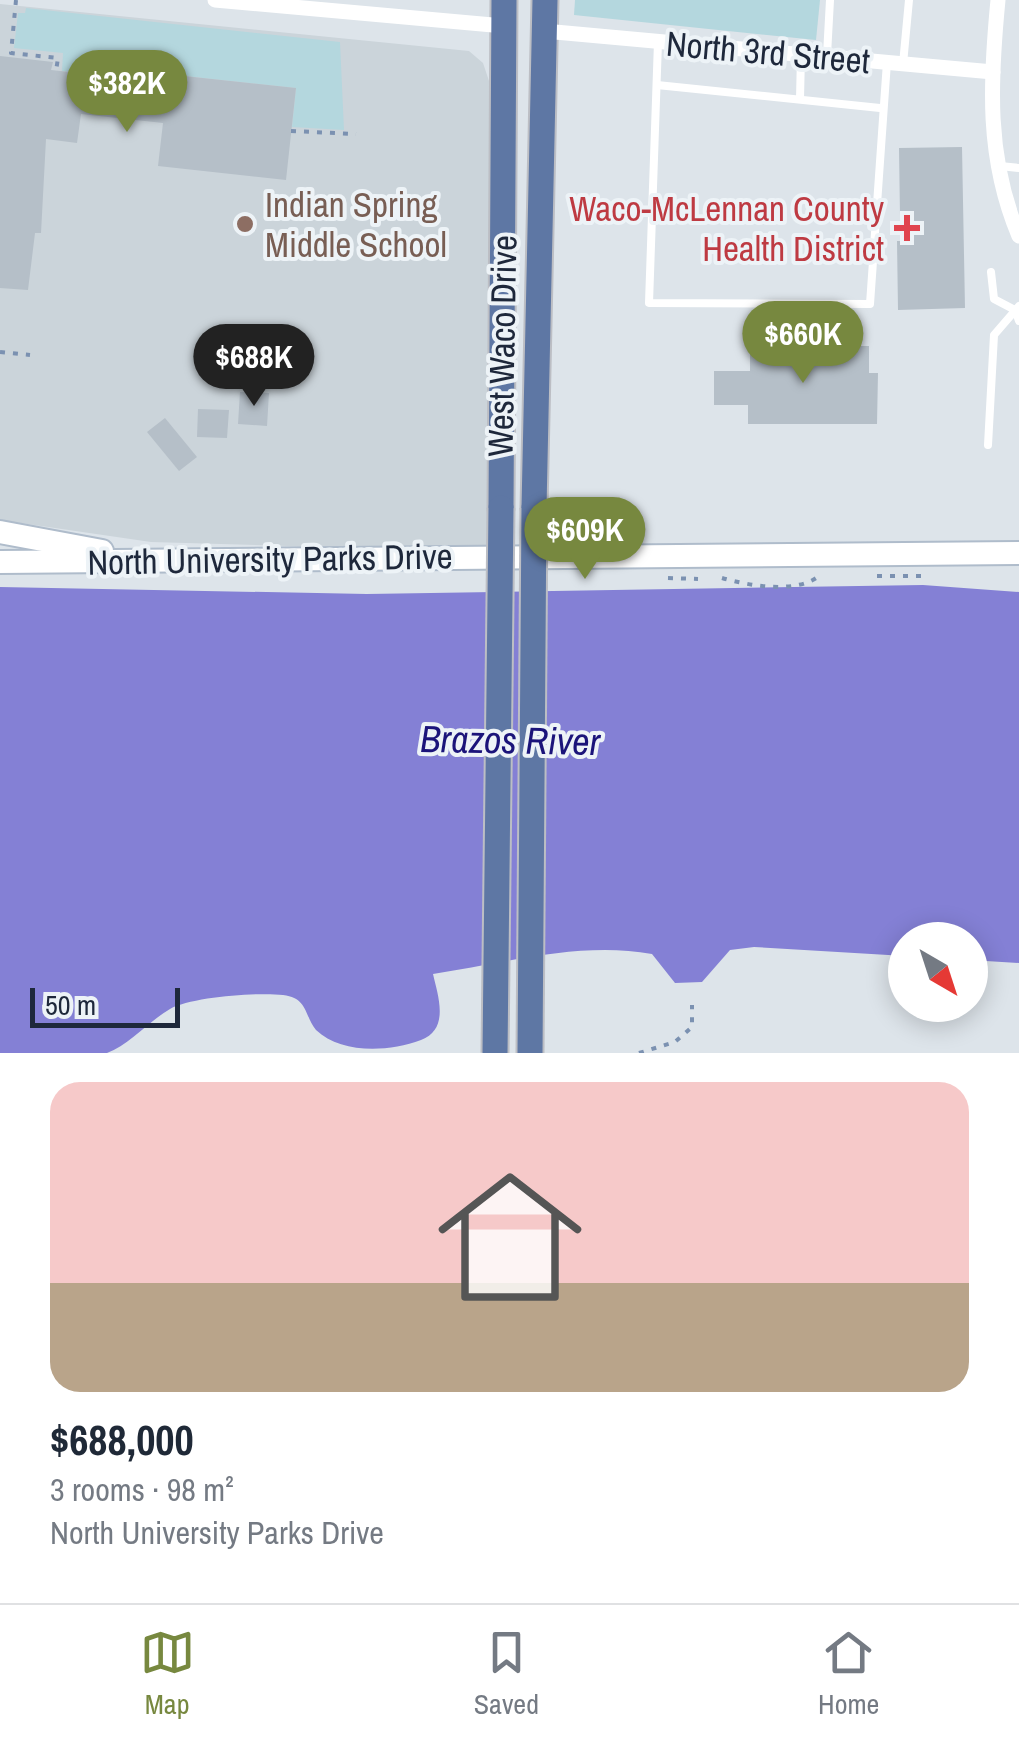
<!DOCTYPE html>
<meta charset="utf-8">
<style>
body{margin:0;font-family:"Archivo Narrow",sans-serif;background:#f2f2f3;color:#1f2937;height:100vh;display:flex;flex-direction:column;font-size:38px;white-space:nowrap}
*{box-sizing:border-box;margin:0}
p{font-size:32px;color:#747a83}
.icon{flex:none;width:55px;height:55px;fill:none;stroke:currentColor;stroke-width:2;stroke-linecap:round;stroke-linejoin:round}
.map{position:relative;height:1053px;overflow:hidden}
.details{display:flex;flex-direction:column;background:#fff;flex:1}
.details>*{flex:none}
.needle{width:65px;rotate:141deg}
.buttons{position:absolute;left:888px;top:922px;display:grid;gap:20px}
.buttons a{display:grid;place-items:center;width:100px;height:100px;border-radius:50%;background:#fff;box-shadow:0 5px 25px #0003;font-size:50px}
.scale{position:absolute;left:30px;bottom:25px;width:150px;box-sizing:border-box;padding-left:10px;border:5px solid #1e283b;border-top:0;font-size:28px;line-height:35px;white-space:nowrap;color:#1e283b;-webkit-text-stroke:8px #edf3f7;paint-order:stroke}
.price{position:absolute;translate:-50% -85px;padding:0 22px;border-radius:35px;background:#77883f;color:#fff;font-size:32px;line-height:65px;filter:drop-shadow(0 2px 5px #0008)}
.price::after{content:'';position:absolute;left:50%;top:60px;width:30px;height:22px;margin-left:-15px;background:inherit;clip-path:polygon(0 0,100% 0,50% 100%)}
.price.selected{background:#222;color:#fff}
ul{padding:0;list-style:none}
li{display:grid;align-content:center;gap:20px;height:530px;padding:0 50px}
li span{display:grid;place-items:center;height:310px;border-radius:30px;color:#555}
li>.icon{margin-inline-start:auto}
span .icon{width:180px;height:180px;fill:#fffc;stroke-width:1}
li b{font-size:42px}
.tab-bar{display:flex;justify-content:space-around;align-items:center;height:140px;border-top:2px solid #e0e1e3;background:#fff;font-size:28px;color:#747a83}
.tab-bar a{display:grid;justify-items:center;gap:5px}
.tab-bar .selected{color:#77883f}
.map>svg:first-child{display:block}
.built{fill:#cbd4da}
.green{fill:#b4d7de}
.water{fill:#8480d5}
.building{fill:#b5bfc8}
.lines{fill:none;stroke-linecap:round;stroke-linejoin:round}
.secondary-casing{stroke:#afbccb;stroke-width:26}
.primary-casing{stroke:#bcbec4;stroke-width:29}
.path{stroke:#7b91b1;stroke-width:4;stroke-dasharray:5 8;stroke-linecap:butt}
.lane{stroke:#fff;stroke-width:8}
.street{stroke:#fff;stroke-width:15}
.secondary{stroke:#fff;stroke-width:22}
.primary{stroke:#5e77a4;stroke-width:25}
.primary-bridge-casing{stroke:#bcbec4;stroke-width:29;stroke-linecap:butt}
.primary-bridge{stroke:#5e77a4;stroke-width:25}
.education-dot{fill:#8d6e63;stroke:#edf3f7;stroke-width:4}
.health-dot{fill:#e0444e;stroke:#edf3f7;stroke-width:4}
.labels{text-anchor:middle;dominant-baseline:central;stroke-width:8;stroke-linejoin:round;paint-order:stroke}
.street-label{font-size:35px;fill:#1e283b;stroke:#edf3f7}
.education-label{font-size:35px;fill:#785e54;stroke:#edf3f7;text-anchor:start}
.health-label{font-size:35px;fill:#be3a42;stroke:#edf3f7;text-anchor:end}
.water-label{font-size:38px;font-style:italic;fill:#1b147a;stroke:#edf3f7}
</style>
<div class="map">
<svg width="1019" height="1053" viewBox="0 0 1019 1053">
<rect width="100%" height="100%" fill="#dde4ea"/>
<polygon class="built" points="0,4 469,51 483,63 489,81 491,552 151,542 0,520"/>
<g class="green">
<polygon points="575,0 820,0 816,40 574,15"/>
<polygon points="26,8 340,42 344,130 292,127 296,88 176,75 175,84 62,71 63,53 14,48 18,13 25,13"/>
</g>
<path class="water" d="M923,585L1019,592V963L970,960V940H905V956L754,947L730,950L702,982L675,983L652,954C580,941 505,963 433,974C438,996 450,1029 421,1040C386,1053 340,1053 316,1030C304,1015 308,998 283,995C258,992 191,997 170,1009C149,1021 129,1045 107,1053C88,1053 24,1053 0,1053V587L367,594Z"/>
<g class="building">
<polygon points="0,56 53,62 51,70 175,84 175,75 296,88 286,180 158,166 163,123 81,114 77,143 46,139 41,233 35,233 28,290 0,288"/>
<polygon points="962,147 965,308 898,310 897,241 914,241 914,216 900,216 899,148"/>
<polygon points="750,346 869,346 869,373 878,373 877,424 748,424 748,405 714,405 714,371 750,371"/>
<polygon points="240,392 269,393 267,426 238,424"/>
<polygon points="198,409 229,410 227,438 197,437"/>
<polygon points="165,418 197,457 179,471 147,432"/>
</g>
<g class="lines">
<defs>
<g id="secondary">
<polyline points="0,532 102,551"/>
<polyline points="0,562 1019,553"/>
</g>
<g id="primary">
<polyline points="501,508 504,0"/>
<polyline points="534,508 545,0"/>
</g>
</defs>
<use href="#secondary" class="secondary-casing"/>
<use href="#primary" class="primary-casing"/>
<g class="path">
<polyline points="16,0 11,53 58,58 56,71"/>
<polyline points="291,131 356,134"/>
<polyline points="0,352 30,355"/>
<polyline points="877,576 921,576"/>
<polyline points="668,578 698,579"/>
<path d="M722,578C750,586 796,594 819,576"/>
<polyline points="639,1053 675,1042 692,1027 692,1005"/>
</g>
<g class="lane">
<polyline points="658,42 649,303 870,304 887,62"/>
<polyline points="827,55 830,0"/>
<polyline points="903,64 909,0"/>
<polyline points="657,85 880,108"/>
<polyline points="800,99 801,55"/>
<polyline points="1000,166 1019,168"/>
<polyline points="991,272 994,299 1015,310 1019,321"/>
<polyline points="988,445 994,335 1019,306"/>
</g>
<g class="street">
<polyline points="215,0 504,26"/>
<path d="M998,0C990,82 986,158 1019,236"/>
<polyline points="544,31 993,72"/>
</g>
<use href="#secondary" class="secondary"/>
<use href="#primary" class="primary"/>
<defs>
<g id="primary-bridge">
<polyline points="495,1053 501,508"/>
<polyline points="530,1053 534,508"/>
</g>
</defs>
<use href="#primary-bridge" class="primary-bridge-casing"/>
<use href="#primary-bridge" class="primary-bridge"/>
</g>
<circle class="education-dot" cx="245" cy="224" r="10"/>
<path class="health-dot" d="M902 213h10v10h10v10h-10v10h-10v-10h-10v-10h10z"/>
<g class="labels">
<g class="street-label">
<text transform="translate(768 52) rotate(5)">North 3rd Street</text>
<text transform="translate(502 346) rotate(-89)">West Waco Drive</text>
<text transform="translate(270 559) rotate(-1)">North University Parks Drive</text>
</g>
<g class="education-label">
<text x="265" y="204">Indian Spring<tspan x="265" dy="40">Middle School</tspan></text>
</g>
<g class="health-label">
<text x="884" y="208">Waco-McLennan County<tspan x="884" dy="40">Health District</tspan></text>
</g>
<g class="water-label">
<text transform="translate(510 740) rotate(1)">Brazos River</text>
</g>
</g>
</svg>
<div class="buttons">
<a><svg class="needle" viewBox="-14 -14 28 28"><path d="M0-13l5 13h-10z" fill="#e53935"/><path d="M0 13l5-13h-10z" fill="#747a83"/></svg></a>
</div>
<div class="scale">50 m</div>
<b class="price" style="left:127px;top:135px">$382K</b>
<b class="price" style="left:803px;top:386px">$660K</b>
<b class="price selected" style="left:254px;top:409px">$688K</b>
<b class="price" style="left:585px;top:582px">$609K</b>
</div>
<section class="details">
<ul>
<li><span style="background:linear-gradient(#f6c9c9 65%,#b9a48a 0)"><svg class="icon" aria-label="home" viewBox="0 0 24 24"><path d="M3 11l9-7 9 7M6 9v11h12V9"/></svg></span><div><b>$688,000</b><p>3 rooms · 98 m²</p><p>North University Parks Drive</p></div></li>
</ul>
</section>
<nav class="tab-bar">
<a class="selected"><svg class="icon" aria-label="map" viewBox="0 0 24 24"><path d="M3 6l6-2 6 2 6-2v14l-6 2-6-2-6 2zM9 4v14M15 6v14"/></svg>Map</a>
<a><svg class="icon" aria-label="saved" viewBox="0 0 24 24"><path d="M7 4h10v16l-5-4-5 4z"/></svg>Saved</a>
<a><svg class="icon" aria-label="home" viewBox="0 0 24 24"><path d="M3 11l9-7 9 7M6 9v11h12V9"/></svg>Home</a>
</nav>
